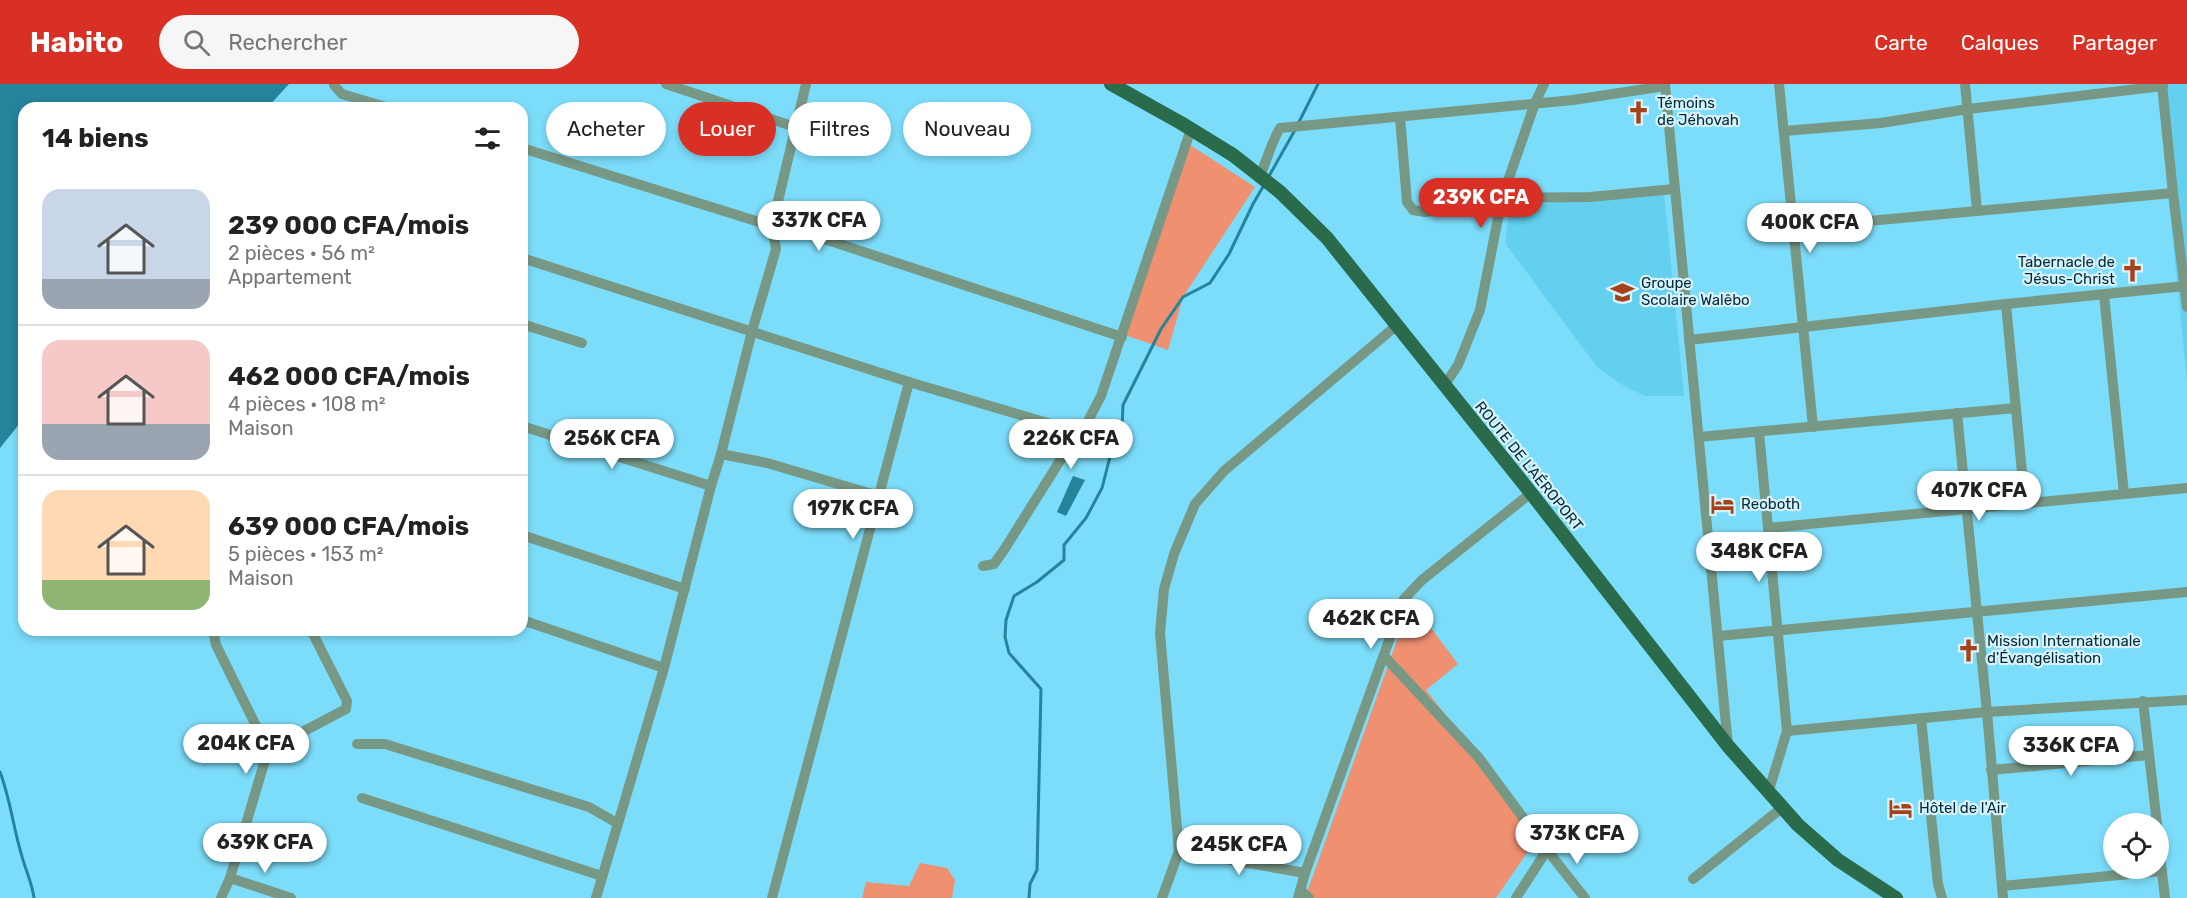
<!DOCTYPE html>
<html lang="fr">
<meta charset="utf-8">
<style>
body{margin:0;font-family:Rubik,sans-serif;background:#f6f6f6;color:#222;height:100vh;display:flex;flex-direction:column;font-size:22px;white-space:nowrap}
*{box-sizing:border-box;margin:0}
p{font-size:20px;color:#767676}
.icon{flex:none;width:33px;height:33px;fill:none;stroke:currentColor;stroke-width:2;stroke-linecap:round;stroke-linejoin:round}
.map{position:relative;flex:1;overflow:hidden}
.drawer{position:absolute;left:18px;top:18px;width:510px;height:534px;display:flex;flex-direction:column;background:#fff;border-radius:18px;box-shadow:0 3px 9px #0003}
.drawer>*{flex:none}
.hud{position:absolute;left:546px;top:18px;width:570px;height:54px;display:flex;gap:12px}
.tools{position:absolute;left:2103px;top:729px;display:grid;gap:12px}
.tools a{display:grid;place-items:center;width:66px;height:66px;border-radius:50%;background:#fff;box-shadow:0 3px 9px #0003;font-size:30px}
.price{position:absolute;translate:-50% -51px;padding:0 14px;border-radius:21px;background:#fff;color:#222;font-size:20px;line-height:39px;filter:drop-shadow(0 2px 3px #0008)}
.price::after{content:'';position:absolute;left:50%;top:36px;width:18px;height:14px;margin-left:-9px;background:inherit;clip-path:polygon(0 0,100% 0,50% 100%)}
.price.selected{background:#d93025;color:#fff}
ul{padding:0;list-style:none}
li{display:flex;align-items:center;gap:18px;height:150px;padding:0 24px}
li+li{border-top:2px solid #e0e0e0}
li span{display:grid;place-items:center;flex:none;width:168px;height:120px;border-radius:18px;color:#555}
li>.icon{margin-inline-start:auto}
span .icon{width:72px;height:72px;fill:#fffc;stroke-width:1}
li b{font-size:26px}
h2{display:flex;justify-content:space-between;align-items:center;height:72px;padding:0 24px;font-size:26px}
.tag{padding:0 21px;border-radius:27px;background:#fff;box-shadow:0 3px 9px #0003;font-size:21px;line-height:54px}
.tag.selected{background:#d93025;color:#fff}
header{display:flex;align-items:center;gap:36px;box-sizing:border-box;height:84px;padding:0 30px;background:#d93025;color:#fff}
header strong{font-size:28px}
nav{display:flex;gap:33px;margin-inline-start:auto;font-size:21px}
.search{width:420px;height:54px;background:#f6f6f6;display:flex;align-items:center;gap:15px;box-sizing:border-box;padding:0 21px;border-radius:33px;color:#767676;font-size:22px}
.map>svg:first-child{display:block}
.built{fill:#62d0ee}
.green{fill:#ef9070}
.water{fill:#25839b}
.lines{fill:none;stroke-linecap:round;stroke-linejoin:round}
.stream{stroke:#25839b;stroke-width:3}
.minor{stroke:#789886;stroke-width:10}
.major{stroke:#296b4b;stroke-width:14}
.labels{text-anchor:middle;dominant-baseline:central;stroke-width:4.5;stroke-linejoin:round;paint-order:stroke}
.poi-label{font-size:15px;fill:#002b37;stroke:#d9f3fc;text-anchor:start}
.street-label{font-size:15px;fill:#002b37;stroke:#d9f3fc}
</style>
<header>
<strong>Habito</strong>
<div class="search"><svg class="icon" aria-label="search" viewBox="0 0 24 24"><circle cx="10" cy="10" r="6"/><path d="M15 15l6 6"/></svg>Rechercher</div>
<nav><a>Carte</a><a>Calques</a><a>Partager</a></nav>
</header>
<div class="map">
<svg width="2187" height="814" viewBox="0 0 2187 814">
<rect width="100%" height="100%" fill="#7cddfa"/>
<g class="built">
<polygon points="2157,0 2187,0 2187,296"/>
<polygon points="1664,108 1684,312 1645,312 1619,299 1597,283 1505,159 1510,123"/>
</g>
<g class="green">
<polygon points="1187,59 1255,103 1183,213 1168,266 1122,250"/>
<polygon points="1411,517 1458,580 1426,606 1540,750 1496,814 1305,814"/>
<polygon points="920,779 947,784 955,796 952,814 862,814 866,798 909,802"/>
</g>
<g class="water">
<polygon points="0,0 289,0 267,24 24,24 24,334 0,364"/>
<polygon points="1073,392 1085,396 1066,432 1057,428"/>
</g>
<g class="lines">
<g class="stream">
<polyline points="1298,40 1318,0"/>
<polyline points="1269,92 1295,46"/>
<path d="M0,688C10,714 13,742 21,769C25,785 32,798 34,814"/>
<polyline points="1029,814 1030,800 1037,786 1041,605 1009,569 1005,553 1006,536 1014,512 1037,498 1064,476 1064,461 1086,434 1102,404 1110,373 1118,361 1122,345 1123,321 1161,245 1183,213 1210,199 1229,170 1253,120 1264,101"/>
</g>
<g class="minor">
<polyline points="666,0 795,43"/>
<polyline points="1665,0 1728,662"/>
<polyline points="1779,0 1813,343"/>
<polyline points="1965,0 1977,126"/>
<polyline points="2162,0 2173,109 2187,223"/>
<polyline points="334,1 342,10 389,24"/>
<polyline points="1400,33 1407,118 1413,126 1425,128 1502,114 1590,113 1675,105"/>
<polyline points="1784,47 1881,39 1968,25 2163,2"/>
<polyline points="522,64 772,142 800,147 1122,253"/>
<path d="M1260,92C1267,76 1271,59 1280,44L1573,16L1665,2"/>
<polyline points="1793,144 2173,109"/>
<polyline points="522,174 909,298 1078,348"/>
<polyline points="2104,211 2124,410"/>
<polyline points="2006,220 2025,420"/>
<polyline points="522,240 582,259"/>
<polyline points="1689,256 2006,220 2185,202"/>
<polyline points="1444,302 1458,281 1480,226 1502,114 1535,19 1544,0"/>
<polyline points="1957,329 1987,628 2003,814"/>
<polyline points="522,342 711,402"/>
<polyline points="1759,348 1787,647 1769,706"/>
<polyline points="1699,353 2016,324"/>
<polyline points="721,370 767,379 879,412"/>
<polyline points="1768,444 2187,404"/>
<polyline points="522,451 685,505"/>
<polyline points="983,482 994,480 1004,466 1078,348 1088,337 1101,312 1191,45"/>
<polyline points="522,536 664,584"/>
<polyline points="213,546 216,561 268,666"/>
<polyline points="1718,552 2187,508"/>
<polyline points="1384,572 1479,674 1547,766 1585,814"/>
<polyline points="2143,617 2157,740"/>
<polyline points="1921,634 1938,800 1942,814"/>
<polyline points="1787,647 1987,628 2187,616"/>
<polyline points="357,660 385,660 589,723 617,739"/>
<polyline points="1991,686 2149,671"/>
<polyline points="362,714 602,792"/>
<polyline points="2158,754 2165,814"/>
<polyline points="1179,767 1305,789"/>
<polyline points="230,794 291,814"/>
<polyline points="1693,795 1783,723"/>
<polyline points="2002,802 2162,787"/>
<polyline points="1300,806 1309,814"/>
<polyline points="221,814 230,794 268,666 346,625 347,617 311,546"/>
<polyline points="596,814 664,584 711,402 721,370 752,247 776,165 772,142 806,0"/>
<polyline points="772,814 909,298"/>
<polyline points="1162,814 1179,767 1160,549 1164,505 1174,470 1195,420 1224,387 1396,242"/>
<polyline points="1298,814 1305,789 1404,515 1422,496 1531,409"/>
<polyline points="1516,814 1547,766"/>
</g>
<polyline class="major" points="1111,0 1181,39 1233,71 1280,108 1327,154 1531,409 1728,662 1798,741 1838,776 1896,814"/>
</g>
<defs>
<symbol id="church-bare" viewBox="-9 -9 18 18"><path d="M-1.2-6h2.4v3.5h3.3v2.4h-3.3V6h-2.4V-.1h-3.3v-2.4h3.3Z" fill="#a7411a" stroke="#d9f3fc" stroke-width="2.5" paint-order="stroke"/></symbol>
<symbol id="school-bare" viewBox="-9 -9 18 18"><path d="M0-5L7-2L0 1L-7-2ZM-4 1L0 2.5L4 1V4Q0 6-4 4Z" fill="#a7411a" stroke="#d9f3fc" stroke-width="2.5" paint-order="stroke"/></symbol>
<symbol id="hotel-bare" viewBox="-9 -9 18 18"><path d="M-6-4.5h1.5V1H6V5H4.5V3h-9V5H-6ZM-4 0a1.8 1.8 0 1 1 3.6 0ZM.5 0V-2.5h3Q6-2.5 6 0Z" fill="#a7411a" stroke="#d9f3fc" stroke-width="2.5" paint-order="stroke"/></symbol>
</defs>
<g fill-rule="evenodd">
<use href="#church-bare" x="1622" y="12" width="33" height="33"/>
<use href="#church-bare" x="2116" y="170" width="33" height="33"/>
<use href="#school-bare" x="1606" y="192" width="33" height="33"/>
<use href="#hotel-bare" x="1706" y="404" width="33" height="33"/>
<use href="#church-bare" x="1952" y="550" width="33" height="33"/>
<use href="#hotel-bare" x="1884" y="708" width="33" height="33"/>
</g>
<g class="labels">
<g class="poi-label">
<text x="1657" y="19">Témoins<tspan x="1657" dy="17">de Jéhovah</tspan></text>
<text x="2115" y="178" text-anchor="end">Tabernacle de<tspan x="2115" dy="17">Jésus-Christ</tspan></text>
<text x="1641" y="199">Groupe<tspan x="1641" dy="17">Scolaire Walêbo</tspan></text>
<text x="1741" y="420">Reoboth</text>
<text x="1987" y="557">Mission Internationale<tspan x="1987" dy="17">d'Évangélisation</tspan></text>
<text x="1919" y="724">Hôtel de l'Air</text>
</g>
<g class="street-label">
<text transform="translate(1529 382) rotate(51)">ROUTE DE L'AÉROPORT</text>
</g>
</g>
</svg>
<div class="tools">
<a><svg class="icon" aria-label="locate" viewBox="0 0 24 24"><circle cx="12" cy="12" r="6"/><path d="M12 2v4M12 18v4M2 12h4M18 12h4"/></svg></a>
</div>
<b class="price selected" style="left:1481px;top:145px">239K CFA</b>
<b class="price" style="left:819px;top:168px">337K CFA</b>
<b class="price" style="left:1810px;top:170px">400K CFA</b>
<b class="price" style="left:612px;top:386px">256K CFA</b>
<b class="price" style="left:1071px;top:386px">226K CFA</b>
<b class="price" style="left:1979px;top:438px">407K CFA</b>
<b class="price" style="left:853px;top:456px">197K CFA</b>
<b class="price" style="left:1759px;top:499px">348K CFA</b>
<b class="price" style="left:1371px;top:566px">462K CFA</b>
<b class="price" style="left:246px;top:691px">204K CFA</b>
<b class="price" style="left:2071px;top:693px">336K CFA</b>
<b class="price" style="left:1577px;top:781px">373K CFA</b>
<b class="price" style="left:265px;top:790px">639K CFA</b>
<b class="price" style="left:1239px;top:792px">245K CFA</b>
<div class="hud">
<a class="tag">Acheter</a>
<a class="tag selected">Louer</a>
<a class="tag">Filtres</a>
<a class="tag">Nouveau</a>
</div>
<section class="drawer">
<h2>14 biens<svg class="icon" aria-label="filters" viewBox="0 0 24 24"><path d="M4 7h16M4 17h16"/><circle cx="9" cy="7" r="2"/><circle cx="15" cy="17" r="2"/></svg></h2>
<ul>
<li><span style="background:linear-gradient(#c9d6e8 75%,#9aa5b1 0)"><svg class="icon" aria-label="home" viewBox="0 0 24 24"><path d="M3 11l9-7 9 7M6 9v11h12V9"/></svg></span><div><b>239 000 CFA/mois</b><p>2 pièces · 56 m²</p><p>Appartement</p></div></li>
<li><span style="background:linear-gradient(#f6c9c9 70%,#9aa5b1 0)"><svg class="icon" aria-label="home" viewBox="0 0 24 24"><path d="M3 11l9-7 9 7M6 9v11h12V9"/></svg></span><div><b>462 000 CFA/mois</b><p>4 pièces · 108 m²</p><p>Maison</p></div></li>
<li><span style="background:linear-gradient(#ffd9b3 75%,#8fb573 0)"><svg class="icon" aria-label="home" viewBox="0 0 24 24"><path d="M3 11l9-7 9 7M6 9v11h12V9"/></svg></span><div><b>639 000 CFA/mois</b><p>5 pièces · 153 m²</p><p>Maison</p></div></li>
</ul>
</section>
</div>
